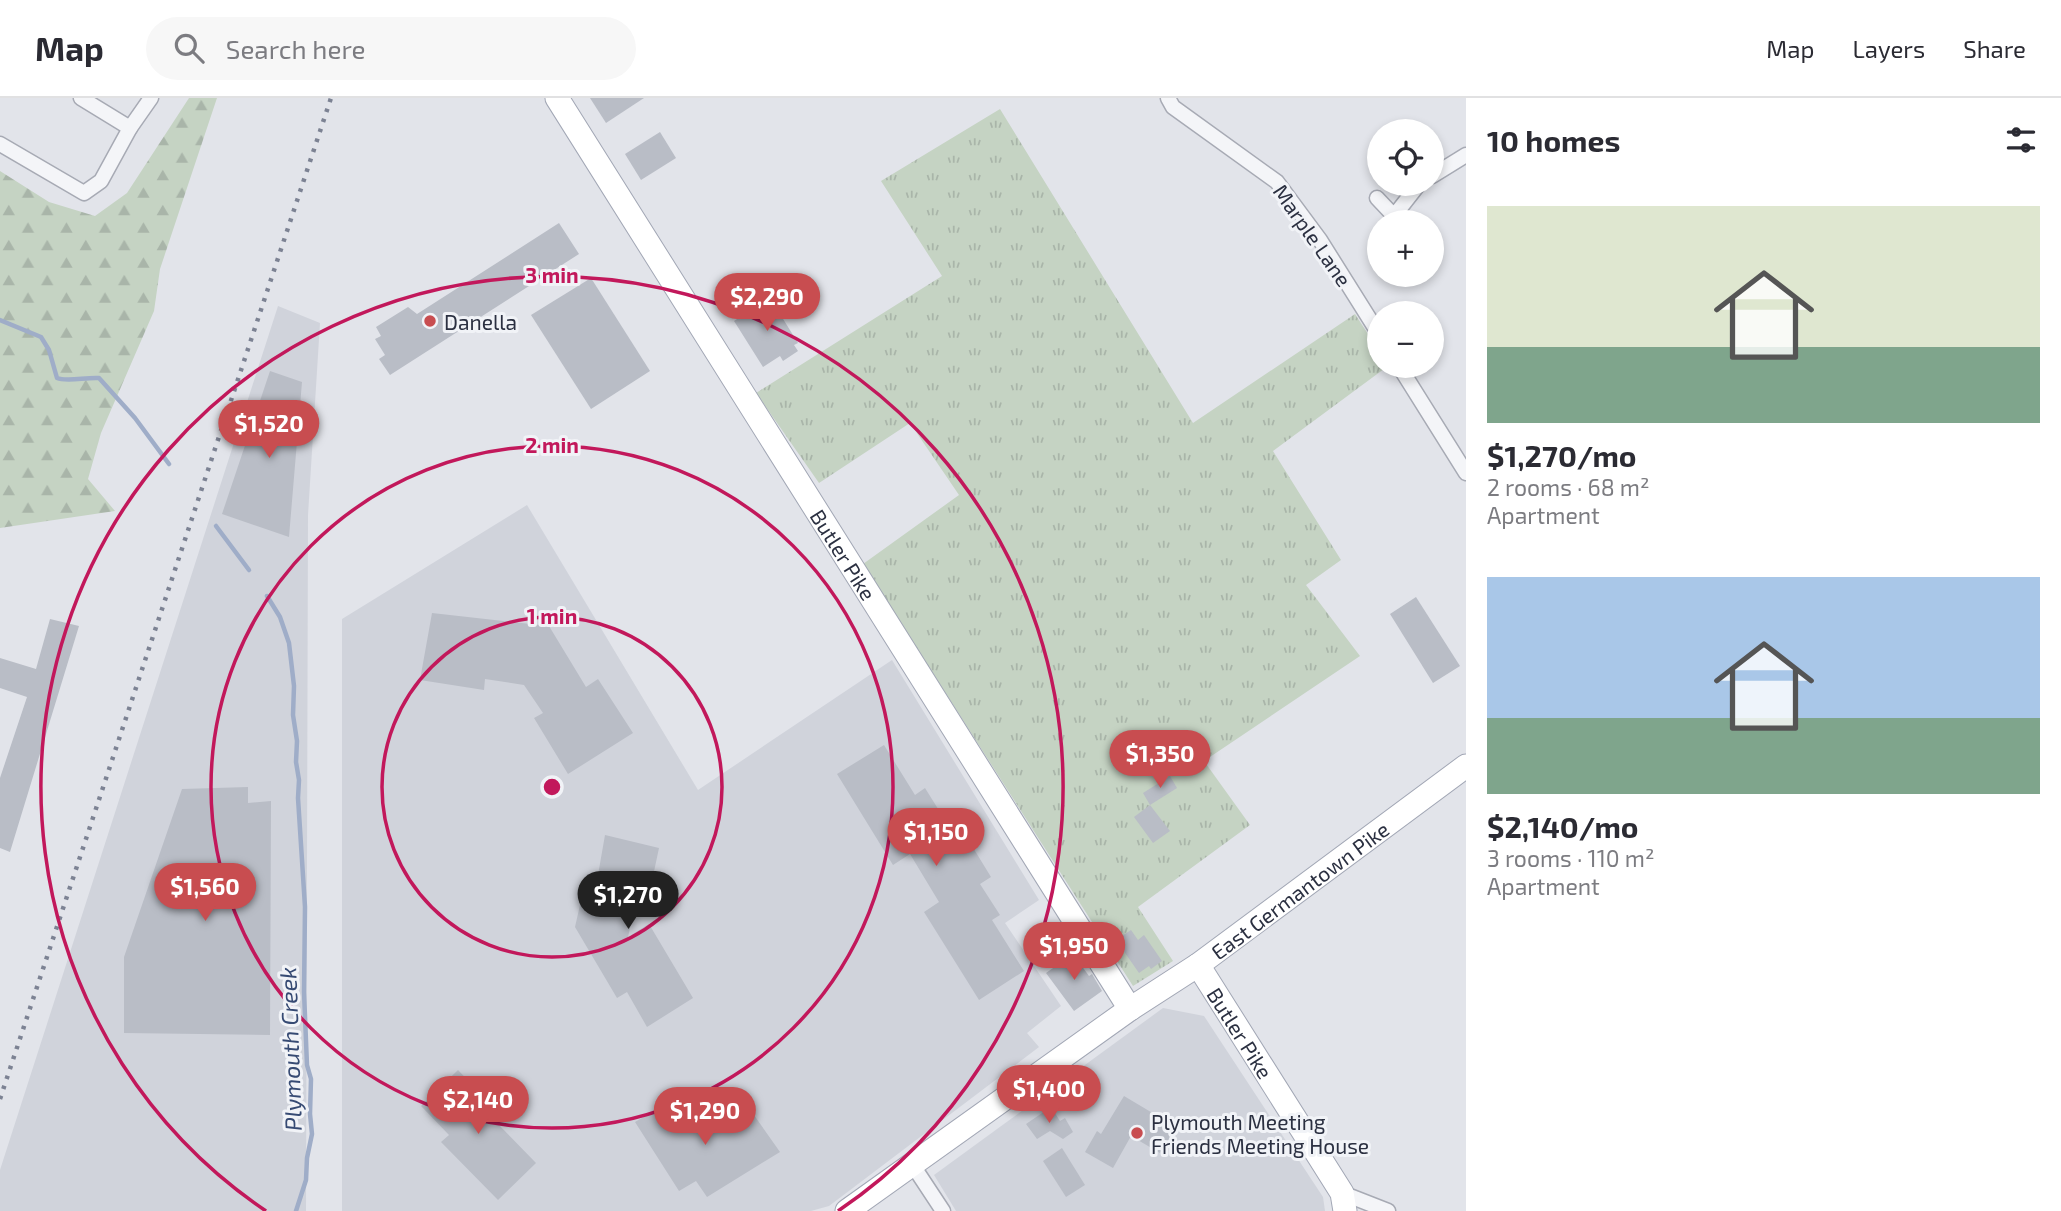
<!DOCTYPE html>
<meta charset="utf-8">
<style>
body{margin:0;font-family:"Exo 2",sans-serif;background:#f7f7f7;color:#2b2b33;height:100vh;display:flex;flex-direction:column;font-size:26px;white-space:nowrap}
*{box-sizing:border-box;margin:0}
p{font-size:23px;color:#7c7c81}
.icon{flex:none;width:38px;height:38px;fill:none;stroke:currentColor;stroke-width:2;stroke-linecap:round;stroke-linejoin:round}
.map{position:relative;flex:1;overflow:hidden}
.drawer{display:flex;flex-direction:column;background:#fff;width:595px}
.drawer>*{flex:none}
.fabs{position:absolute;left:1367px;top:21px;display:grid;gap:14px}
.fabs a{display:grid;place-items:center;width:77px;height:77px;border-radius:50%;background:#fff;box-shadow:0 4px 10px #0003;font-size:35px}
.price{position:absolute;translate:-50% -60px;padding:0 16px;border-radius:24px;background:#c84d50;color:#fff;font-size:23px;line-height:46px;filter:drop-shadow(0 2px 4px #0008)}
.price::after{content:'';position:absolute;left:50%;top:42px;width:21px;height:16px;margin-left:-10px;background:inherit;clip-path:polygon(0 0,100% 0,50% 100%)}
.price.on{background:#222;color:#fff}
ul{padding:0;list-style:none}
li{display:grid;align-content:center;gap:14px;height:371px;padding:0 21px}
li span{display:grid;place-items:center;height:217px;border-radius:0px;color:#555}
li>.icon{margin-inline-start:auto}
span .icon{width:126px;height:126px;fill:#fffc;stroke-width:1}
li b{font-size:30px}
h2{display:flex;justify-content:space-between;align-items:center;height:84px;padding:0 21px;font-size:30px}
header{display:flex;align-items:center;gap:42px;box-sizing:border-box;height:98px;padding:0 35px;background:#fff;border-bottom:2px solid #e1e1e2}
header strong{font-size:33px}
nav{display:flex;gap:38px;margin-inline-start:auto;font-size:24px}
.search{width:490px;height:63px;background:#f7f7f7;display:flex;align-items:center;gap:18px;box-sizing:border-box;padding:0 24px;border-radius:38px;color:#7c7c81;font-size:26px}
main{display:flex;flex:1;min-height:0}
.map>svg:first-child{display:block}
.built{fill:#d0d3db}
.forest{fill:url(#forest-firs)}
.park{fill:url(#park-tufts)}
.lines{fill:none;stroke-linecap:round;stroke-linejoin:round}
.stream{stroke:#9fadc8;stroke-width:4.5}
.building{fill:#b9bdc6}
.street-casing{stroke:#a7aab4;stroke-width:17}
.primary-casing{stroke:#a2a7b5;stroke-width:25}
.street{stroke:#f4f5f8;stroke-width:14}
.primary{stroke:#fff;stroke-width:23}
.rail{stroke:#7c8293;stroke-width:4.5;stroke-dasharray:3.5 7;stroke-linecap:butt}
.ring{fill:none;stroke:#c2185b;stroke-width:3.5}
.poi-dot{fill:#c84d50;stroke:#f1f3f7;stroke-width:2.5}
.labels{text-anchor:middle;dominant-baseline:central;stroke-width:6;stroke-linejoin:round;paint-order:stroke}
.street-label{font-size:21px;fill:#2b3041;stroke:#f1f3f7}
.poi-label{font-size:21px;fill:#2b3041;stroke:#f1f3f7;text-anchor:start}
.water-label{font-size:23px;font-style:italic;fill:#364a73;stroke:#f1f3f7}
.centre{fill:#c2185b;stroke:#f1f3f7;stroke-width:3.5}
.ring-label{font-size:21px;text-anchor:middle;font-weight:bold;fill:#c2185b;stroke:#f1f3f7;stroke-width:6;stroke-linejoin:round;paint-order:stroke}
</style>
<header>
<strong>Map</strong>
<div class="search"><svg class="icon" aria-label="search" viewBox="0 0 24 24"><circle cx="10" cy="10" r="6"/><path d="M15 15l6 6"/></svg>Search here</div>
<nav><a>Map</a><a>Layers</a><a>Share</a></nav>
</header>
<main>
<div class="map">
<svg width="1466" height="1113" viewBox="0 0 1466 1113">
<defs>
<pattern id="forest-firs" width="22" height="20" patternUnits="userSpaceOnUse" patternTransform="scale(1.75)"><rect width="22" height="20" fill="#c5d3c3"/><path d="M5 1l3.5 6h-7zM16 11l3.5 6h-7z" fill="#a9b5a9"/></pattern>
<pattern id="park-tufts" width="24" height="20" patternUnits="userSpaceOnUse" patternTransform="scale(1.75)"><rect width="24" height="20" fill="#c5d3c3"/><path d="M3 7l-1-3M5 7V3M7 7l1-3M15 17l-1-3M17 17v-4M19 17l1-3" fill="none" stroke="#a9b5a9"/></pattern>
</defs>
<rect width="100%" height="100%" fill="#e2e4ea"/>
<g class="built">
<polygon points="278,208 320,225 308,417 306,1113 0,1113 0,1072"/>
<polygon points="527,407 698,692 892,562 1039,802 1005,825 1061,908 1027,935 1039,949 829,1108 811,1113 342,1113 342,521"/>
<polygon points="1163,910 1204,918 1323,1099 1325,1113 956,1113 934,1077"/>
</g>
<polygon class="forest" points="189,0 217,0 160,171 154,213 101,335 88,381 115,413 0,430 0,73 49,104 95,118 127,95"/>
<polygon class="park" points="1000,11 1193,325 1355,216 1379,253 1379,268 1388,268 1273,353 1341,462 1306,487 1360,558 1204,663 1250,727 1138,809 1173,863 1133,888 863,466 959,397 910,325 819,385 756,295 942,178 881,83"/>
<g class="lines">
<g class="stream">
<path d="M0,222L41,239L49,252L57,280C67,284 86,279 99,280L135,320L169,366"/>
<polyline points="216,428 249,472"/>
<polyline points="267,498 280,519 289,545 294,588 293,617 297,643 296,664 299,682 298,700 305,809 304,894 307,967 311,981 310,1016 312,1036 307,1060 306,1082 296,1113"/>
</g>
</g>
<g class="building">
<polygon points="590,0 644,0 606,25"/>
<polygon points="660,34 676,60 641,82 625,56"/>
<polygon points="559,125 579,156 390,277 379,261 385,257 375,241 381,238 376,229 408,209 417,216"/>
<polygon points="591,180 650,273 591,311 531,217"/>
<polygon points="770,200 798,245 794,247 798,253 783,263 780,258 763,269 734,223"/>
<polygon points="270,273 302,284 289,439 222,416"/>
<polygon points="1416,499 1460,568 1433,585 1390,516"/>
<polygon points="432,515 549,528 586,589 598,581 633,635 568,676 534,620 543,615 524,587 485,581 484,592 420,582"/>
<polygon points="50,521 79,528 10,754 0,750 0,680 27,599 0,590 0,560 36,571"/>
<polygon points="884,647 915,697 925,690 945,722 953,717 991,779 980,786 1000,817 992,822 1024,873 979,902 924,814 939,804 910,756 893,767 837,676"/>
<polygon points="1170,678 1177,690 1150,707 1143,695"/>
<polygon points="248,689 248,705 271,703 270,937 124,935 124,859 182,691"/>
<polygon points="1150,707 1170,733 1153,745 1134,719"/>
<polygon points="605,737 659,750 649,797 638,795 628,839 649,826 693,900 647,929 627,894 617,900 575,829 587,776 598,777"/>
<polygon points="1131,832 1138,842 1144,837 1162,863 1151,871 1149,868 1139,875 1116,842"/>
<polygon points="1073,856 1089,878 1092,876 1102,893 1074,913 1046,875"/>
<polygon points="458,972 502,1018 496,1024 536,1065 498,1102 441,1044 449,1037 421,1008"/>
<polygon points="681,997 705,1040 749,1010 780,1054 707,1099 696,1083 679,1093 635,1024"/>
<polygon points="1124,998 1176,1029 1160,1055 1131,1038 1113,1070 1085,1054 1097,1033 1101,1036"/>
<polygon points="1051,1009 1060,1023 1065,1020 1073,1034 1063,1041 1050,1033 1037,1041 1026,1026"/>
<polygon points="1062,1050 1085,1087 1066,1099 1043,1063"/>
</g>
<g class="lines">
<defs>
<g id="street">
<polyline points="81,0 130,30"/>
<polyline points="1168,0 1173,9 1277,84 1320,142 1379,236"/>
<polyline points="0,46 84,95 101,83 130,30 151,0"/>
<polyline points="1432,78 1466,57"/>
<polyline points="1377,100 1394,118 1419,86"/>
<polyline points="1399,268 1466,375"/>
<polyline points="912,1066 943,1113"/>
<polyline points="1342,1095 1388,1113"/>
</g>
<g id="primary">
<path id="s1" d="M557,0L1130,911"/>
<path id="s2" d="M1198,867L1342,1095L1345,1113"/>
<path id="s3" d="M847,1113L1130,911L1198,867L1466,668"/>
</g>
</defs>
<use href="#street" class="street-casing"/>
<use href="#primary" class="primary-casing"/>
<use href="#street" class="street"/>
<use href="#primary" class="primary"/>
<polyline class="rail" points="0,1001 331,0"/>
</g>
<g class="ring">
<circle cx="552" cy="689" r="170"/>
<circle cx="552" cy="689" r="341"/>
<path d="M266 1113A511 511 0 1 1 838 1113"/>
</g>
<g class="poi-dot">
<circle cx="430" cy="223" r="7"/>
<circle cx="1137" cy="1035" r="7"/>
</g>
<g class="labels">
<g class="street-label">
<text transform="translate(1313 137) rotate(55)">Marple Lane</text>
<text stroke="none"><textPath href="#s1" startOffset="539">Butler Pike</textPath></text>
<text stroke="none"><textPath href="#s3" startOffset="555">East Germantown Pike</textPath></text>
<text stroke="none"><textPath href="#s2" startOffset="80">Butler Pike</textPath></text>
</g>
<g class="poi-label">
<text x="444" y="223">Danella</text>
<text x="1151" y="1023">Plymouth Meeting<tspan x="1151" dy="24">Friends Meeting House</tspan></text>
</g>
<g class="water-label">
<text transform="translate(290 951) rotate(-92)">Plymouth Creek</text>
</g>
</g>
<circle cx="552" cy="689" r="10" class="centre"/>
<g class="ring-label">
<text x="552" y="185">3 min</text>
<text x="552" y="355">2 min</text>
<text x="552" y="526">1 min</text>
</g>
</svg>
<div class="fabs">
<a><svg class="icon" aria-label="locate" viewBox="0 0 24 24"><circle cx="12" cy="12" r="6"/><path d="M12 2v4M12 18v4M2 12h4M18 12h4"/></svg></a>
<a>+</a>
<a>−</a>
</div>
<b class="price" style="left:767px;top:235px">$2,290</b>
<b class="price" style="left:269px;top:362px">$1,520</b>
<b class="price" style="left:1160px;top:692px">$1,350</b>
<b class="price" style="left:936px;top:770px">$1,150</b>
<b class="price" style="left:205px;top:825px">$1,560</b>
<b class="price on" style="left:628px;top:833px">$1,270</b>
<b class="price" style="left:1074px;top:884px">$1,950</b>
<b class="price" style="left:1049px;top:1027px">$1,400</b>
<b class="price" style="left:478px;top:1038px">$2,140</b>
<b class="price" style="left:705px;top:1049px">$1,290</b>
</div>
<section class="drawer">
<h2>10 homes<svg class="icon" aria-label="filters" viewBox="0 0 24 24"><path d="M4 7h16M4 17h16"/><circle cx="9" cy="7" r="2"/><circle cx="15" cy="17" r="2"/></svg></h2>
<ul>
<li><span style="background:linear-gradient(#dfe7d0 65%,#7fa58c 0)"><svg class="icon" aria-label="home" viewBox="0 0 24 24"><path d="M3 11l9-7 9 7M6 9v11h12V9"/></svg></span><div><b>$1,270/mo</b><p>2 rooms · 68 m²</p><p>Apartment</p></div></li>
<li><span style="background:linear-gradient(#a9c7e8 65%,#7fa58c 0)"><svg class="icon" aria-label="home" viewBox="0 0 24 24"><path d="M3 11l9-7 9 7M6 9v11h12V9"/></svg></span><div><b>$2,140/mo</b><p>3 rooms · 110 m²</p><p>Apartment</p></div></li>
</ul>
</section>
</main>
